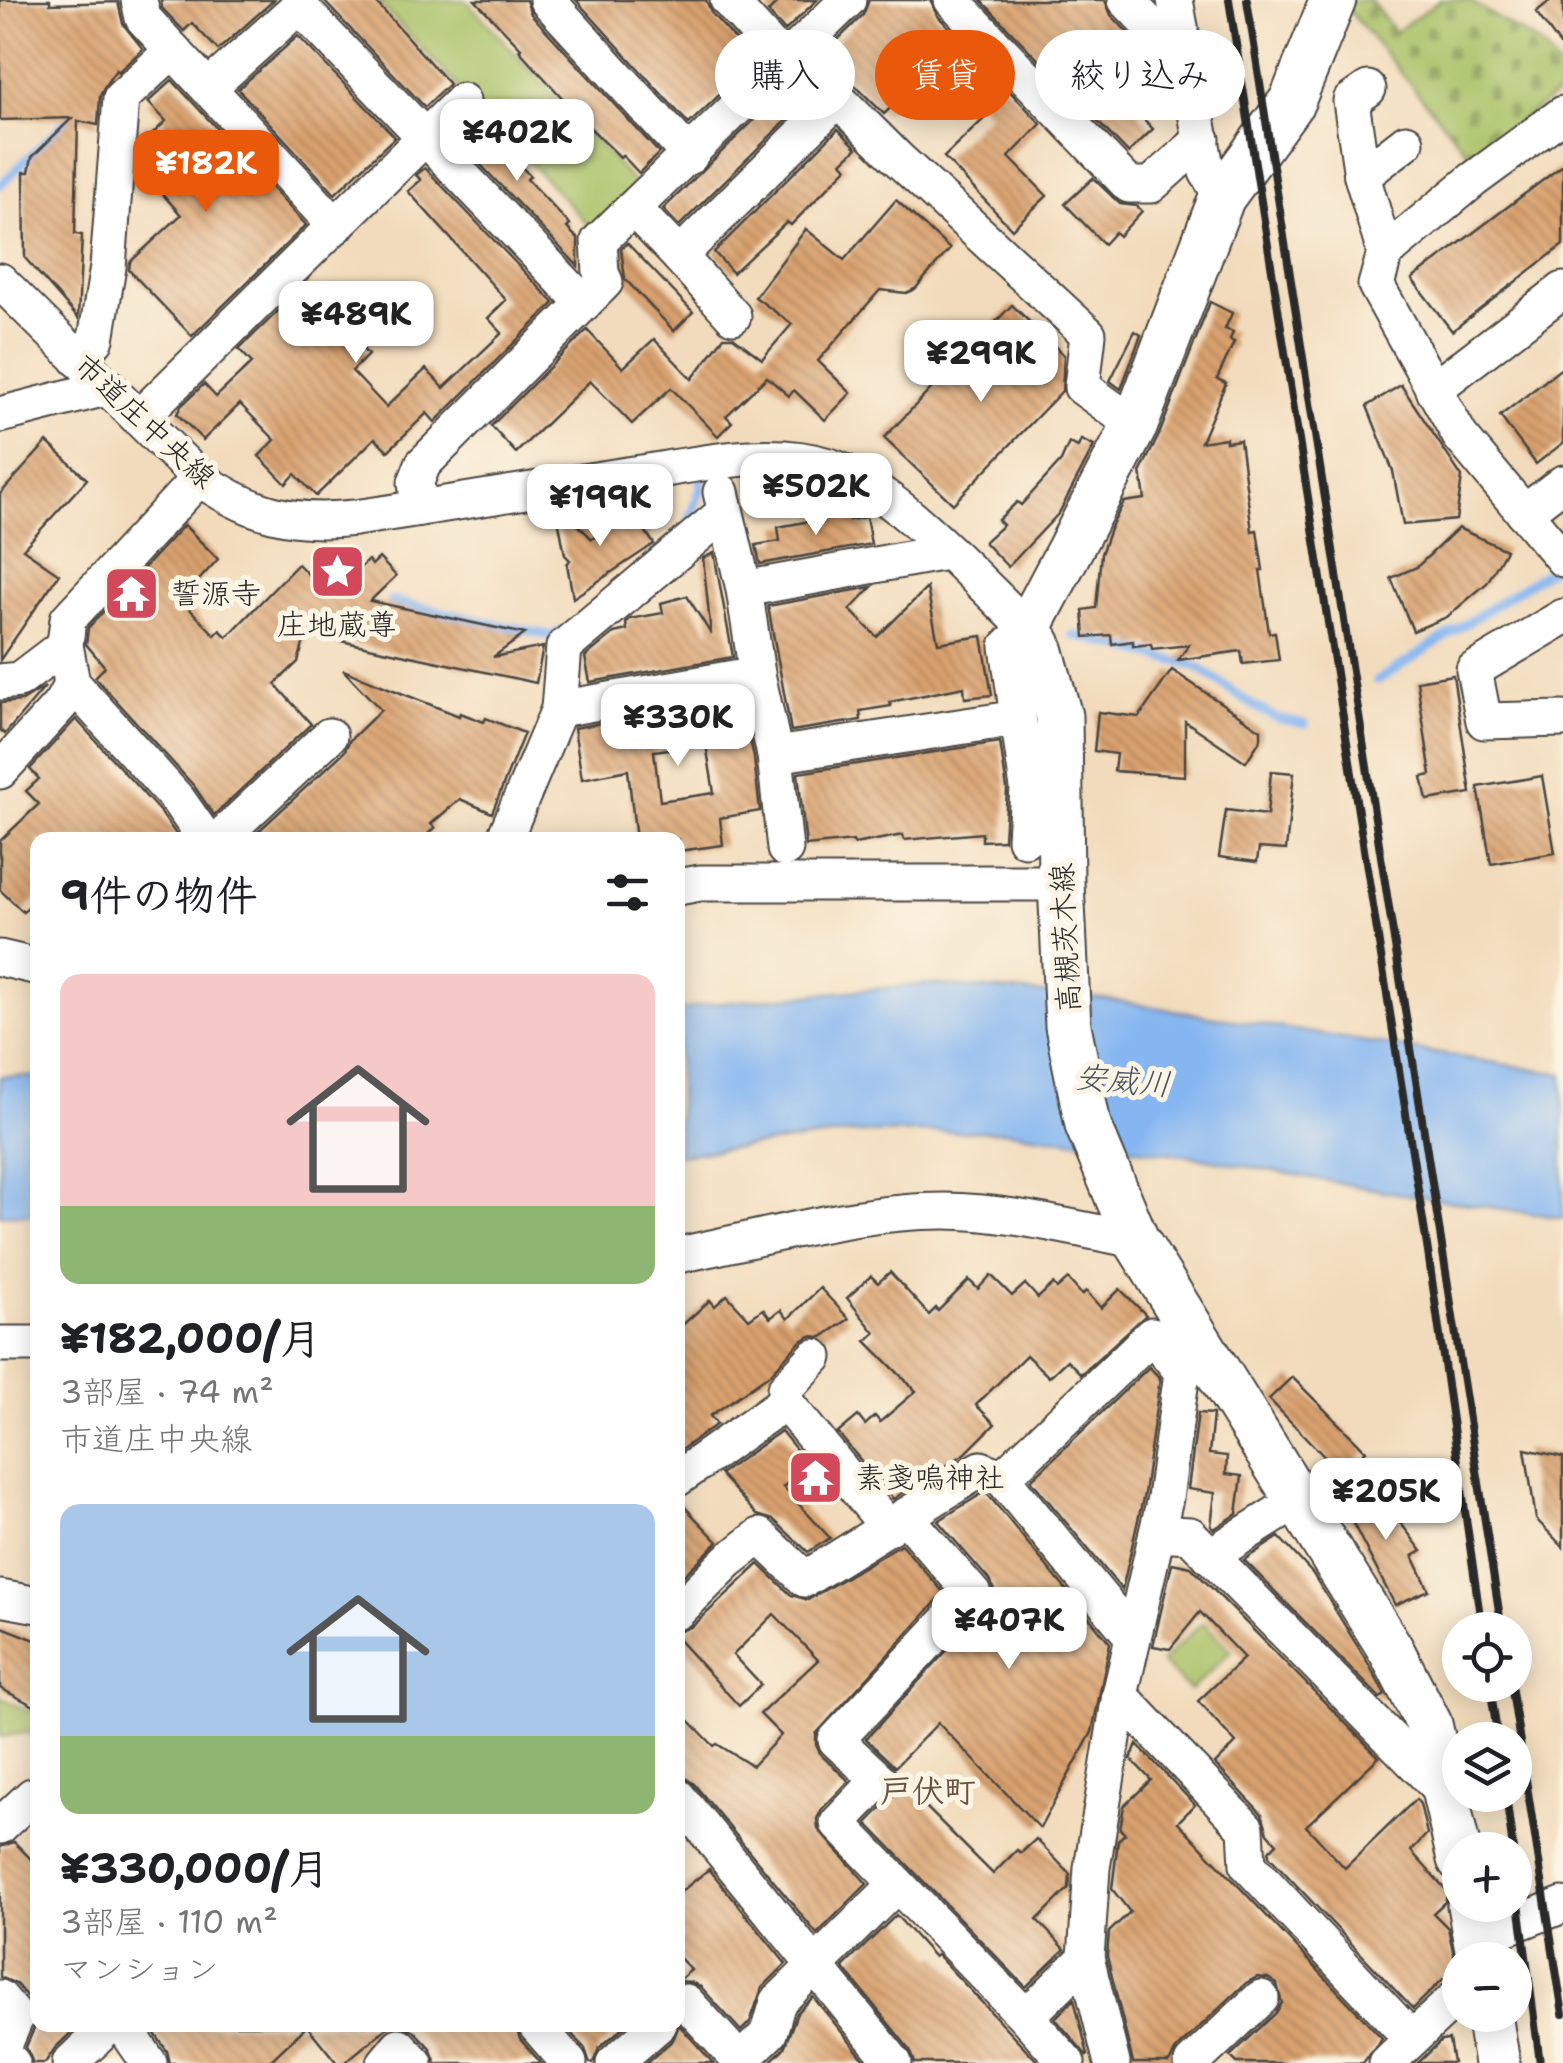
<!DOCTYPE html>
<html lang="ja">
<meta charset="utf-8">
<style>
body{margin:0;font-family:"Shantell Sans","Klee One",sans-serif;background:#f2f2f2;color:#202124;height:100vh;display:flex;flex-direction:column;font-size:38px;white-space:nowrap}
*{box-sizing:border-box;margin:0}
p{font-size:32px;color:#757577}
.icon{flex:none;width:55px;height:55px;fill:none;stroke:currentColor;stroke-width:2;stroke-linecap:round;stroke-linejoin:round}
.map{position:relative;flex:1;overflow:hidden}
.panel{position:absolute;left:30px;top:832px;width:655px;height:1200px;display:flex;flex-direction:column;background:#fff;border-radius:20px;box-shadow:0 5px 25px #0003}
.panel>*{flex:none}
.hud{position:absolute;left:715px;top:30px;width:698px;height:90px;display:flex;gap:20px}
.fabs{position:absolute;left:1442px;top:1612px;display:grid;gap:20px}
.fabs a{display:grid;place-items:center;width:90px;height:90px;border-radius:50%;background:#fff;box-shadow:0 5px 25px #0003;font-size:50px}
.price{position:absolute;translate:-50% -85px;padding:0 22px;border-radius:20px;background:#fff;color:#222;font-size:32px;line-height:65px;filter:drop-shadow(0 2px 5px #0008)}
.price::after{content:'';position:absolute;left:50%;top:60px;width:30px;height:22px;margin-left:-15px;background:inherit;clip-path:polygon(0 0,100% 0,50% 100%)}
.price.active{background:#ea580c;color:#fff}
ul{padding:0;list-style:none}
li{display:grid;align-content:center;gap:20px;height:530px;padding:0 30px}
li span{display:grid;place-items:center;height:310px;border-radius:20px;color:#555}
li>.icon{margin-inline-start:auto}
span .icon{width:180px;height:180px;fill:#fffc;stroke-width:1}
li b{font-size:42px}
h2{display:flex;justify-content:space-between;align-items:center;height:120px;padding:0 30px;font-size:42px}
.chip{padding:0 35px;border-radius:45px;background:#fff;box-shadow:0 5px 25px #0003;font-size:35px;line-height:90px}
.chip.active{background:#ea580c;color:#fff}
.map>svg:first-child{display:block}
.cemetery{fill:url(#cemetery-stones);stroke:#6a7648;stroke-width:2.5}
.park{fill:#a8c166;stroke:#6a7648;stroke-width:2.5}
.water{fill:#85b6f1;stroke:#58708e;stroke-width:2.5}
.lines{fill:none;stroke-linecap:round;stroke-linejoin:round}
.stream{stroke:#85b6f1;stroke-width:9}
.building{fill:url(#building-back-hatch);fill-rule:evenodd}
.minor-casing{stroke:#494541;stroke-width:39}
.major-casing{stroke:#494541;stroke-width:49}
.minor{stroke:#fff;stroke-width:35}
.major{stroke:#fff;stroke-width:45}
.rail{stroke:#2b2b2b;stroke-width:8}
.labels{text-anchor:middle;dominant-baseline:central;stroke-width:10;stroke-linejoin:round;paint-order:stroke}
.street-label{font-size:30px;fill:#2b2b2b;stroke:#fcf5e5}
.poi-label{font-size:30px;fill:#2b2b2b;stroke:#fcf5e5;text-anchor:start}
.water-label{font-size:32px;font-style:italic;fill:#465566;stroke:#fcf5e5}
.neighbourhood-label{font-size:32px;font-weight:bold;fill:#685442;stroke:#fcf5e5}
</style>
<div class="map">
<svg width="1563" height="2063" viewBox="0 0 1563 2063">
<defs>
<pattern id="cemetery-stones" width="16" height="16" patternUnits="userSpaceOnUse" patternTransform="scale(2.5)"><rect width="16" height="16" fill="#a8c166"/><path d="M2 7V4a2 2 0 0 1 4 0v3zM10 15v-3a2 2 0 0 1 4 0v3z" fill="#899d54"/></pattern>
<pattern id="building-back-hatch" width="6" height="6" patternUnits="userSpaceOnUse" patternTransform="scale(2.5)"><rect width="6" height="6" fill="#d9a16e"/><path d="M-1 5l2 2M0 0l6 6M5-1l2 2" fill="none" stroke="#b0835b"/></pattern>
</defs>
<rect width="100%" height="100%" fill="#fcf5e5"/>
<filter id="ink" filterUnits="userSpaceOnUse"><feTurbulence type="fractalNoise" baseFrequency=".01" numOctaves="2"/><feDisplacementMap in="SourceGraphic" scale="20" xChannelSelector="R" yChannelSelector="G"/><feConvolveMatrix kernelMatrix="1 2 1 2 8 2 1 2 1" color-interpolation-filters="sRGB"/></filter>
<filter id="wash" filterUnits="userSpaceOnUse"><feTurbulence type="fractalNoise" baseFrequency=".0048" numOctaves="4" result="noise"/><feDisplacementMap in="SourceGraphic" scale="40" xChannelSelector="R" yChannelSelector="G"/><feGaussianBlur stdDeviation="2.25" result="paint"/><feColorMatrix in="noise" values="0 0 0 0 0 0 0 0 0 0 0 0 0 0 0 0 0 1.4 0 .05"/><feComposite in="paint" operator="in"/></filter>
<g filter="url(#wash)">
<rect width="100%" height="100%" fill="#f2dbbc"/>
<polygon class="cemetery" points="1348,0 1370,0 1395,32 1440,0 1468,0 1541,45 1563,73 1563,90 1471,156 1345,6"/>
<g class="park">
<polygon points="377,0 466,0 636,185 592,229"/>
<polygon points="1203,1622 1231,1651 1190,1691 1161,1662"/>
<polygon points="0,1697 37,1715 37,1739 29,1732 0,1737"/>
</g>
<g class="water">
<polygon points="929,984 1106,999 1563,1074 1563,1218 1383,1191 1191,1156 1004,1131 854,1133 678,1155 678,1011 708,1004"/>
<polygon points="0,1076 37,1077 37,1215 0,1214"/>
</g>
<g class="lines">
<g class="stream">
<polyline points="0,185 72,116 72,108"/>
<polyline points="688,524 701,489 701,472"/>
<polyline points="391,601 552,636 558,632"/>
<polyline points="1073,635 1198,667 1252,705 1276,718 1305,724"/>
<polyline points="1377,681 1552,568"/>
</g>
</g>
<g id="blocks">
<g class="building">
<polygon points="0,0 50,0 50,4 118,2 123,24 143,49 118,72 116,70 106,84 100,96 98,125 78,121 75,234 82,235 78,318 25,258 24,172 29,172 32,157 72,118 0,120"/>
<polygon points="161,0 274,0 218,50 192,23 184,31 162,8"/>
<polygon points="323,0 374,0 449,84 425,107"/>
<polygon points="475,0 526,0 531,14 659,153 639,173 622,155 620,157 585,123 519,50 521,48"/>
<polygon points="576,0 706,0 712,14 755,61 689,124"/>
<polygon points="780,0 817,0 785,31 768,12"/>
<polygon points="869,0 931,0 937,15 1041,124 1009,157 1047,196 1012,229 944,157 989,114 939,63 884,114 823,54 863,15"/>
<polygon points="981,0 1105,0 1111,15 1167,73 1169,85 1139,114 1153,129 1128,153"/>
<polygon points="1551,0 1563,0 1563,49 1536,12"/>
<polygon points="298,36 395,137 335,194 238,89"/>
<polygon points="172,80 306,225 192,336 129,270 130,262 181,215 137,165 138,148 166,121 148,102"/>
<polygon points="792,83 808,99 679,226 663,209"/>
<polygon points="478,115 485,123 483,126 530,176 527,179 570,225 567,228 578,239 578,266 455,138"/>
<polygon points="838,129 857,148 842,162 847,168 791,225 787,222 733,273 714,252"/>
<polygon points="1563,165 1563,245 1452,331 1412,279"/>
<polygon points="425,168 554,303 435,422 427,413 388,451 375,438 316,496 295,474 286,484 259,456 275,440 240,404 203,440 177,414 181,406 204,384 216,397 252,363 239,349 306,284 368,355 352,371 386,407 426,369 444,388 502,333 488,318 506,300 408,191 421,180 416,175"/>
<polygon points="1093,178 1120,204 1137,206 1142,211 1119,236 1115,232 1104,244 1065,204"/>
<polygon points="896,200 950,249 915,289 906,293 880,290 818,361 851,393 825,420 794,390 789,396 767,377 726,416 732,422 718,436 671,388 632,424 590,381 516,453 491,426 587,330 623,368 654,339 692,379 724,337 733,337 762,359 792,324 755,297 806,229 844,260"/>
<polygon points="627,243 693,312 674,331 625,279 621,249"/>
<polygon points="1210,302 1232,313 1225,329 1233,332 1230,340 1234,342 1217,379 1226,383 1201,442 1226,438 1226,442 1240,440 1252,531 1257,530 1263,570 1260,570 1269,633 1275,632 1279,660 1243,664 1241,651 1178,660 1189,645 1152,649 1151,644 1133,646 1133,641 1112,644 1111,635 1085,637 1083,610 1096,608 1101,554 1110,529 1124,502 1145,499 1141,471 1159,435"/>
<polygon points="1012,305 1064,355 1062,391 953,504 884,438"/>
<polygon points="1135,331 1141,335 1121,389 1110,381"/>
<polygon points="1563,367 1563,443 1536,464 1500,416"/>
<polygon points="1401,385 1462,477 1456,520 1403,525 1393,471 1367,406"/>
<polygon points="1081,440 1094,446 1059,513 1008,567 984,542 1003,525 998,520 1017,502 1021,505 1061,461 1069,443 1078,447"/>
<polygon points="47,442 87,479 23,549 59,574 0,660 0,494"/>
<polygon points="560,507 592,539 633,512 654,544 573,598 567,564 570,560 565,555 556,508"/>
<polygon points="848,514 849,520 866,517 871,544 760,564 756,545 780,541 778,527"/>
<polygon points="184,525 218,559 181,600 215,635 220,630 227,637 298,564 330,597 368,560 372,565 379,558 396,576 370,601 525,634 493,657 543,647 536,683 332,639 327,634 323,637 306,634 298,662 275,684 311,724 214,815 194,786 95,677 105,667 86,644 88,628"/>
<polygon points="1458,528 1506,550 1487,583 1447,617 1413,631 1391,578 1417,567"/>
<polygon points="714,553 733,657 590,682 585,657 614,633 627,630 626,623 630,619 663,613 661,603 687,596 711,634 703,558"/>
<polygon points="872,587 850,610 877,637 927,588 938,643 982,636 992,695 965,698 964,687 890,702 891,706 860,711 861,720 791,731 768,606"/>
<polygon points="343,670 459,716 460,713 484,722 486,718 524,733 492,813 460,799 431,824 435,828 421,840 249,840 344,752 350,740 381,710"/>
<polygon points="1172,670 1261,730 1261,739 1246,762 1185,721 1185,776 1114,771 1116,754 1094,751 1098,712 1139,717"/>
<polygon points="1453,675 1471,793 1427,800 1422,777 1431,775 1417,681"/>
<polygon points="45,687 5,734 0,730 0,703 22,701"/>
<path d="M741,698L754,758L760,811L720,818L723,845L678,851V840H636L628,770L582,779L574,728ZM706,744L714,793L660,801L654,751Z"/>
<polygon points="76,719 161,813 180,840 38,840 38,897 23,912 0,890 0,841 39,804 26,791 39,779 30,769"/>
<polygon points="1000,742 1007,789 1004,840 982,841 982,833 904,840 903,835 854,844 853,841 806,846 798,773"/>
<polygon points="1271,771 1294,773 1286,850 1259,848 1257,862 1219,857 1226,810 1267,815"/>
<polygon points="1542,776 1555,853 1491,864 1478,787"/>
<polygon points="890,1272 929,1315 936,1308 938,1311 969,1280 978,1289 991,1275 1012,1296 1025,1284 1038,1298 1053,1284 1057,1289 1068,1279 1082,1295 1086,1291 1101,1308 1120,1289 1146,1315 1081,1374 1067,1360 1049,1377 1026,1355 976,1405 995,1424 966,1453 893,1499 875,1472 873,1475 838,1433 858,1416 865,1425 875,1416 880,1422 916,1391 866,1341 875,1333 847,1298 871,1276 878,1283"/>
<polygon points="820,1288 849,1319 822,1337 810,1336 800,1342 770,1374 710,1416 717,1424 678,1452 678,1329 710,1300 715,1306 727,1295 749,1319 763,1309 770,1318 781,1310 788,1319"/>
<polygon points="1149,1367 1160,1378 1144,1494 1122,1590 1031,1480"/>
<polygon points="1292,1377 1366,1451 1341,1474 1269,1399"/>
<polygon points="1198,1413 1213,1414 1209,1454 1227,1456 1226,1474 1242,1476 1237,1514 1214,1529 1211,1526 1215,1493 1188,1489"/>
<polygon points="781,1431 808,1464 783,1487 830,1538 808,1552 774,1520 757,1515 720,1474"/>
<polygon points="1525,1449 1563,1457 1563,1547 1536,1519"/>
<polygon points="1367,1479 1422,1551 1413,1556 1429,1590 1395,1605 1342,1502"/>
<polygon points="983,1493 989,1496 1110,1643 1092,1732 1040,1828 938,1723 895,1767 866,1739 993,1600 994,1590 989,1580 938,1521"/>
<polygon points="678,1500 718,1542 678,1581"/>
<polygon points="1279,1537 1313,1574 1368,1663 1385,1695 1380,1698 1244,1560"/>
<polygon points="901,1544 944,1593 816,1734 816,1745 821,1755 849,1781 822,1809 817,1819 818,1829 867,1884 817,1934 694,1784 678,1773 678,1709 714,1746 717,1744 752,1766 781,1735 760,1714 818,1660 774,1614 733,1655 761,1685 739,1706 678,1639 678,1632 693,1626 759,1564 791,1595 808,1600"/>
<polygon points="1172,1563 1191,1567 1379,1757 1306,1826 1345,1868 1416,1799 1420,1804 1427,1834 1411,1851 1448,1892 1445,1902 1433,1913 1448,1928 1458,1973 1443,1979 1413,2009 1269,1856 1269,1851 1277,1843 1268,1833 1262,1814 1215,1764 1236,1743 1198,1701 1244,1658 1200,1612 1170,1649 1153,1646"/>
<polygon points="0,1626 38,1641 38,1708 0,1688"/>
<polygon points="1137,1744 1195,1805 1178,1822 1382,2038 1363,2063 1237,2063 1230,2056 1276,2013 1282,2003 1277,1984 1268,1978 1257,1977 1246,1983 1177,2048 1169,2063 1133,2063 1107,1956 1109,1932 1130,1912 1112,1889 1118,1840 1125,1834 1120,1829 1124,1806 1151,1780 1131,1759"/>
<polygon points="900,1781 993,1874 1017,1850 1021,1853 1036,1839 1070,1874 1069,1888 1037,1920 1065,1949 1026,1987 867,1823 894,1795"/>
<polygon points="14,1842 38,1866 38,2025 79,2025 55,2048 45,2063 33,2063 26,2047 36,2024 37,2013 33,2004 16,1984 0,1977 0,1847"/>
<polygon points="709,1869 786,1964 762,1988 750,2022 741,2031 701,1987 691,1982 678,1981 691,1970 678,1956 678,1894"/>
<polygon points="896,1915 934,1957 937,1955 1039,2063 915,2063 910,2050 843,1967"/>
<polygon points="813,1997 867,2063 769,2063 784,2048 797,2013"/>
<polygon points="1074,1999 1088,2055 1087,2056 1055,2018"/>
<polygon points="149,2025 515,2025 520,2039 541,2063 436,2063 430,2048 414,2031 403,2025 389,2026 344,2063 337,2063 307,2026 268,2063 170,2063 167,2051"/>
<polygon points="564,2025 626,2025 599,2048 593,2063 590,2063 585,2049"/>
<polygon points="679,2025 713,2063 646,2063 673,2040"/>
<polygon points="1449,2040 1453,2063 1418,2063 1441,2041"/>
</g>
</g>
</g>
<g filter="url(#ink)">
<use href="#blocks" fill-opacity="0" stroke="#494541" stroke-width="2.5"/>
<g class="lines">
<defs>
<g id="minor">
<polyline points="139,0 143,18 336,226"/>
<polyline points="547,0 690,156"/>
<polyline points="728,0 786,63"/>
<polyline points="952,0 1129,185 1151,185 1202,139"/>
<polyline points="1126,0 1186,62"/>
<polyline points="1175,0 1207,172 1222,197"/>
<polyline points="794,55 897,158 1088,334 1082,387 1135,425"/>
<polyline points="208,88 299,6 584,303"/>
<polyline points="1368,89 1351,101 1362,176 1385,253"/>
<polyline points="1563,114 1473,180 1385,253 1376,285 1460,436 1563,559"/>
<polyline points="1362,176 1406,142"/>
<polyline points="634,209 679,256 837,100"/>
<polyline points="679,256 733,316"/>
<path d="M0,281L199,478C251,514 292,525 355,518C451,504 545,487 641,473C700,464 770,447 829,466C891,485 979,582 1028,629L1008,646L1028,788L1025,839"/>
<polyline points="78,359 96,339 108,267 121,98 173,50"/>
<polyline points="1433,390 1563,290"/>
<polyline points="0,415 109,387"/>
<polyline points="139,418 462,101"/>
<polyline points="199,478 68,619 65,645 72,683 178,800 206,840"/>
<polyline points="721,492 744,589 757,674 775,755 785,849"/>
<polyline points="419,508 416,482 423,464 605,282 601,273 599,241 848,0"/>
<polyline points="724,513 564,647 559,709 757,674"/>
<polyline points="1524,513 1563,483"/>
<polyline points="744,589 946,552"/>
<polyline points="1563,617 1474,670 1484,721 1563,719"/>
<polyline points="0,682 19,680 65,645"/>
<polyline points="775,755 1018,718"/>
<polyline points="0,771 61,704 72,683"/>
<polyline points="218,840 329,736"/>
<polyline points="504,840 559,709"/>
<polyline points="678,887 700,883 1061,883"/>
<polyline points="0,958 38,967"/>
<path d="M678,1255C764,1238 856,1211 945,1211C1006,1211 1075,1229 1136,1240"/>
<polyline points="0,1344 38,1344"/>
<polyline points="785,1402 785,1389 815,1357"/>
<polyline points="678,1478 785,1402 888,1527"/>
<polyline points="1002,1478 1133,1637"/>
<polyline points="905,1516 973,1594 836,1740 879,1780 838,1823 1026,2017 1086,1958"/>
<polyline points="1157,1533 1190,1535 1447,1796"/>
<polyline points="1210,1556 1297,1501"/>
<polyline points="0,1598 38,1605"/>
<polyline points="678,1611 728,1561 760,1536 805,1579 981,1469 1002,1478 1152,1335 1182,1372 1165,1498 1120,1695 1092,1868 1086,1958 1112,2063"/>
<polyline points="1120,1695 1246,1828 1248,1865 1412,2039 1460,1994"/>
<polyline points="678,1797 894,2063"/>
<polyline points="0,1826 32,1796 38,1803"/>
<polyline points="1477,1939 1563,1905"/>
<polyline points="0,1998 16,2017 1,2052 12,2063"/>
<polyline points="686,2002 740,2061 769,2033 778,2002 897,1884"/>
<polyline points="1026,2017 1067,2063"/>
<polyline points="123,2025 149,2063"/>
<polyline points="536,2025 569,2063"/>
<polyline points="70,2063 110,2025"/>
<polyline points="385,2063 399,2046 415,2063"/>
<polyline points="614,2063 658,2025"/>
<polyline points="1192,2063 1261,1998"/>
<polyline points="1387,2063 1412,2039"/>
</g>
<g id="major">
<polyline points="1333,0 1292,101 1222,197 1135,425 1028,629 1039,645 1059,716 1061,883 1068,1026 1088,1125 1136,1240 1391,1650 1429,1724 1460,1859"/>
<polyline points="1470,1905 1480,1960"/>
<polyline points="1489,2015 1497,2063"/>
</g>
</defs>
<use href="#minor" class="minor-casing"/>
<use href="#major" class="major-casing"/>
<use href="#minor" class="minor"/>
<use href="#major" class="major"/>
<g class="rail">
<polyline points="1229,0 1428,1252 1482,1630"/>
<polyline points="1247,0 1502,1630"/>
<polyline points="1490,1685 1498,1740"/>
<polyline points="1511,1685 1563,2014"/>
<polyline points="1506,1795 1513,1850"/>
<polyline points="1515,1872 1540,2063"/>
</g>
</g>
</g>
<defs>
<symbol id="sight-square" viewBox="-11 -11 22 22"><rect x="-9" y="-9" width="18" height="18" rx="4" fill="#d1495b" stroke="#fcf5e5"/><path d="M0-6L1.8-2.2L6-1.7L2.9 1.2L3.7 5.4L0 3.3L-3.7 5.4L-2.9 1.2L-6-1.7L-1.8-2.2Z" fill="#fff"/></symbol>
<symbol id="temple-square" viewBox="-11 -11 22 22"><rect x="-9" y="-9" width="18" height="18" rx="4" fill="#d1495b" stroke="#fcf5e5"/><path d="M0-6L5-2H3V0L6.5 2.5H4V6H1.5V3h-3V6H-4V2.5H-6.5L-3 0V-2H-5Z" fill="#fff"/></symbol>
</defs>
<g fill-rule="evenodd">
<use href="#sight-square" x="306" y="540" width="63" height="63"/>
<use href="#temple-square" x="100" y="562" width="63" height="63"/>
<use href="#temple-square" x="784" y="1446" width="63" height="63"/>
</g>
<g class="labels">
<g class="street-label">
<text transform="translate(145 421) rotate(43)">市道庄中央線</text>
<text transform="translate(1065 938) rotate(-93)">高槻茨木線</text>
</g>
<g class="poi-label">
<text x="171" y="593">誓源寺</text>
<text x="337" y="624" text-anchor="middle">庄地蔵尊</text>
<text x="855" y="1477">素戔嗚神社</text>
</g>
<g class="water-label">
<text transform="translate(1123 1080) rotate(5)">安威川</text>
</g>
<g class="neighbourhood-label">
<text x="928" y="1790">戸伏町</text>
</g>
</g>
</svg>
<div class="fabs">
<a><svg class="icon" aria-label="locate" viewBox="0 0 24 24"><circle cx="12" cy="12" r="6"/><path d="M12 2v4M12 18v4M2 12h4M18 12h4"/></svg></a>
<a><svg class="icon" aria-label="layers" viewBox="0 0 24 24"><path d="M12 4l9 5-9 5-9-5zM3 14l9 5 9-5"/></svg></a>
<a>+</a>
<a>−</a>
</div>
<b class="price" style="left:517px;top:184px">¥402K</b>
<b class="price active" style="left:206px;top:215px">¥182K</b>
<b class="price" style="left:356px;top:366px">¥489K</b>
<b class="price" style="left:981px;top:405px">¥299K</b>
<b class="price" style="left:816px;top:538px">¥502K</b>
<b class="price" style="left:600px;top:549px">¥199K</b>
<b class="price" style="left:678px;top:769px">¥330K</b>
<b class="price" style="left:1386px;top:1543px">¥205K</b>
<b class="price" style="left:1009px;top:1672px">¥407K</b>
<div class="hud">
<a class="chip">購入</a>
<a class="chip active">賃貸</a>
<a class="chip">絞り込み</a>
</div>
<section class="panel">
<h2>9件の物件<svg class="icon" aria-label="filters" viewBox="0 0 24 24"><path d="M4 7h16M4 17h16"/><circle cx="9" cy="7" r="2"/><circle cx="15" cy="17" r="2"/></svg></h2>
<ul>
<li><span style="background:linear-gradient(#f6c9c9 75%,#8fb573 0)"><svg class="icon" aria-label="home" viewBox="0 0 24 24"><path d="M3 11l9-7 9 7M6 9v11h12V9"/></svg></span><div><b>¥182,000/月</b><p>3部屋 · 74 m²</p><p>市道庄中央線</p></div></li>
<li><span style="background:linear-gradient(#a9c7e8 75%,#8fb573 0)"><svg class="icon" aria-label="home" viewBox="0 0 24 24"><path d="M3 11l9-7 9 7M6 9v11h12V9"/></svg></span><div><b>¥330,000/月</b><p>3部屋 · 110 m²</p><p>マンション</p></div></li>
</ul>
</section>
</div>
